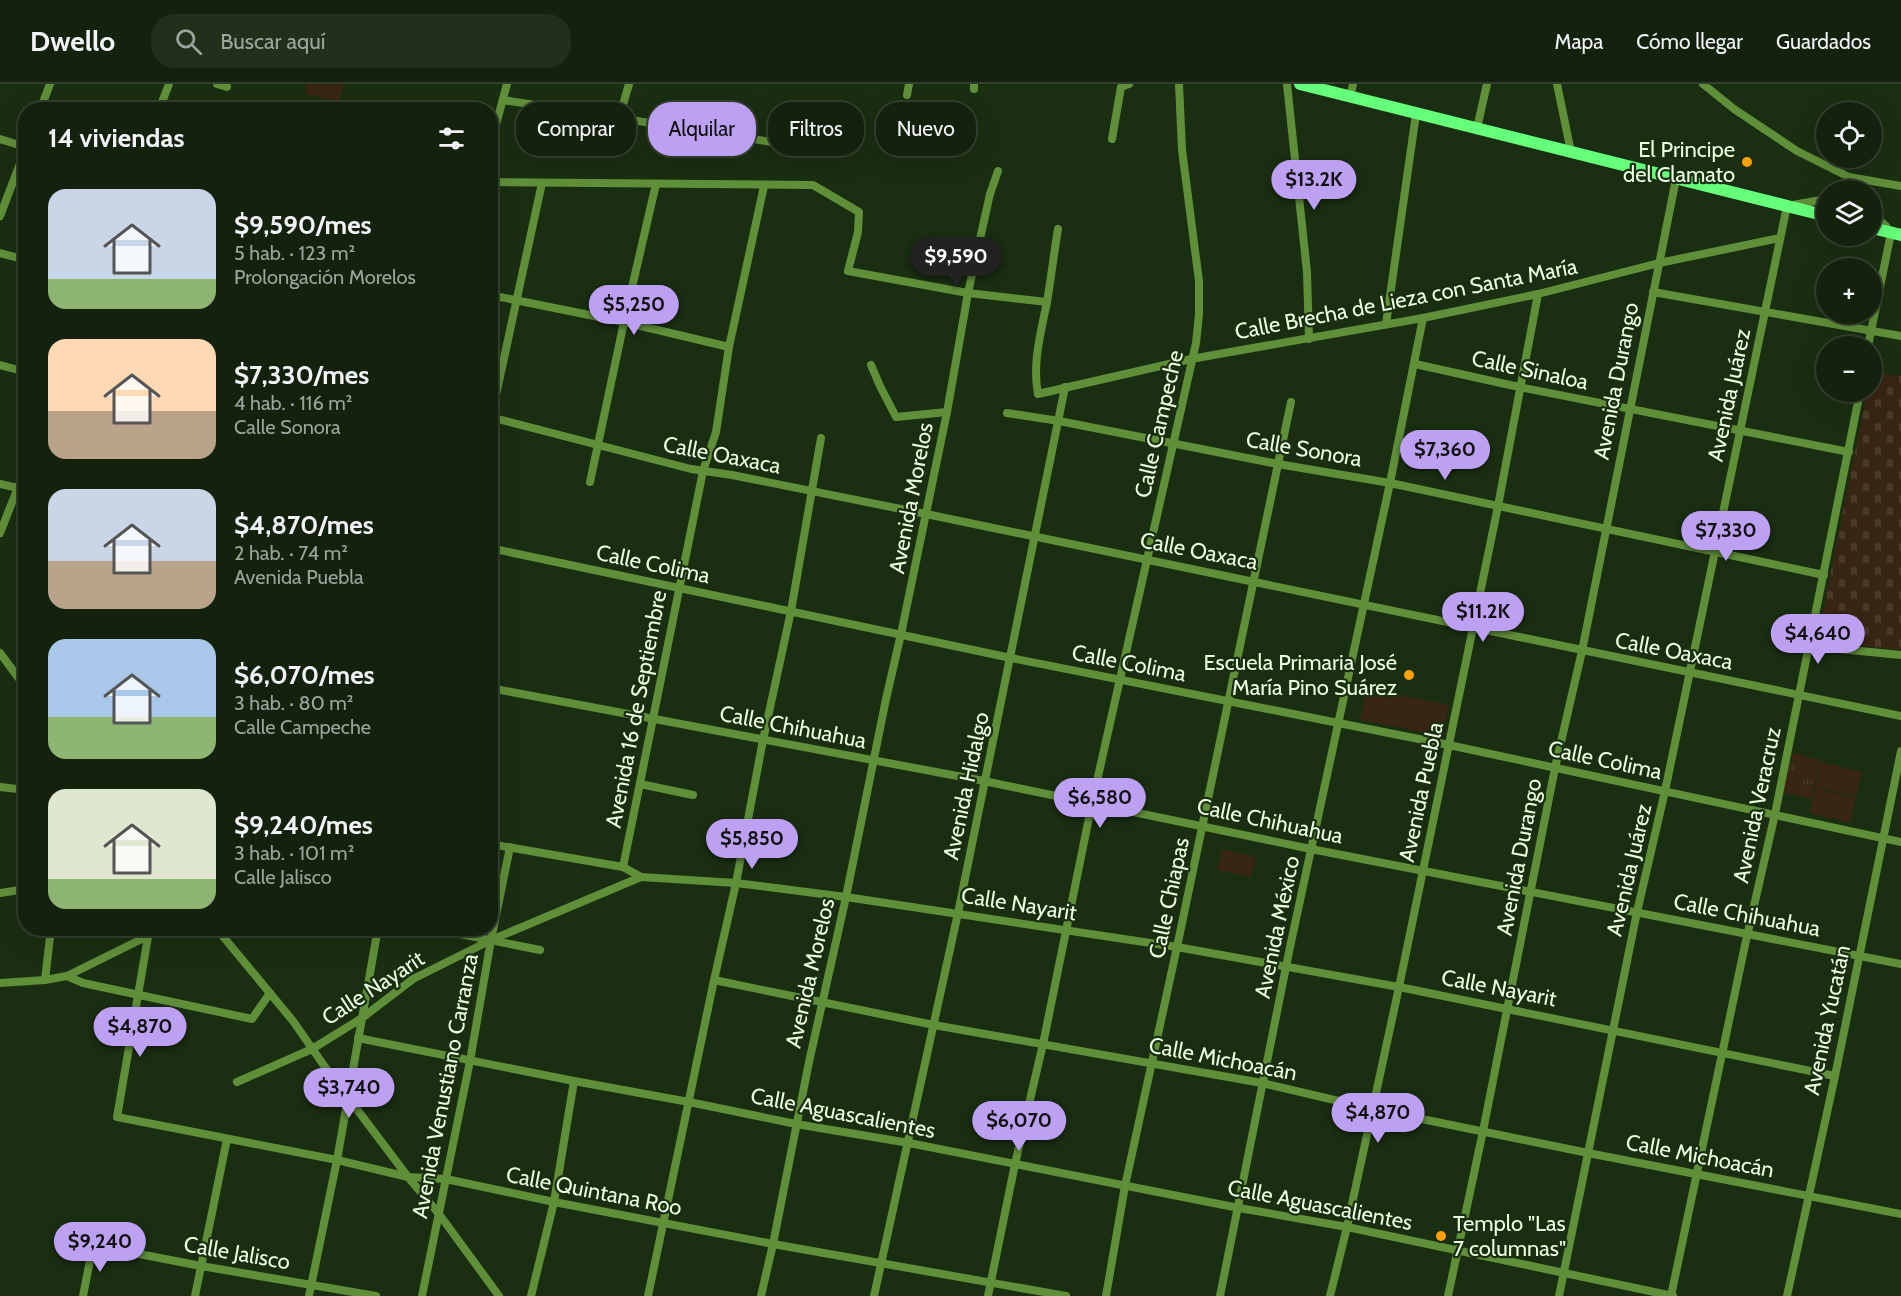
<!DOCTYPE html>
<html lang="es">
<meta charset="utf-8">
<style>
body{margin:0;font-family:Cabin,sans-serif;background:#212f1b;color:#f1f3f6;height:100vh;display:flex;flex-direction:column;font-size:22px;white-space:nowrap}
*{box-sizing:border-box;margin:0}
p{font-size:20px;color:#9da49d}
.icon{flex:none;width:33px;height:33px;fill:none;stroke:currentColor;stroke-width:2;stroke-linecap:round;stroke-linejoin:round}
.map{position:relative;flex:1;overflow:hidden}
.details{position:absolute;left:18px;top:18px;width:480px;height:834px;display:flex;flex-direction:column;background:#14220d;border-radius:24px;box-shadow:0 6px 24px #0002,0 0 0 2px #333f2e}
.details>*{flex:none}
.banner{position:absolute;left:516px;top:18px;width:570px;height:54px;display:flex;gap:12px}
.controls{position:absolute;left:1816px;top:18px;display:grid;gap:12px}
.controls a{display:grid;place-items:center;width:66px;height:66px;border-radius:50%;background:#14220d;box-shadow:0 6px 24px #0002,0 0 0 2px #333f2e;font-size:30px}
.price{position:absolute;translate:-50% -51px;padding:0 14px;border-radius:21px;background:#bca0f2;color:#111;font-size:20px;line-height:39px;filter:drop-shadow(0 2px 3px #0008)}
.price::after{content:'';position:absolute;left:50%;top:36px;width:18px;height:14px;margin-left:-9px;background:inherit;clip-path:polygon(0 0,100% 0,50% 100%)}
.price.selected{background:#222;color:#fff}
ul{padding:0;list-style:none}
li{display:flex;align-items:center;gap:18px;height:150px;padding:0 30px}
li span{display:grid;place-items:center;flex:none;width:168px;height:120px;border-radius:18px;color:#555}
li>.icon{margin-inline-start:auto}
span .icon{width:72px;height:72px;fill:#fffc;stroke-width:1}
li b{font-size:26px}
h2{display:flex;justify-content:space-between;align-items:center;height:72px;padding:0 30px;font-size:26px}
.tag{padding:0 21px;border-radius:24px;background:#14220d;box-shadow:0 6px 24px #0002,0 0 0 2px #333f2e;font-size:21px;line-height:54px}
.tag.selected{background:#bca0f2;color:#111}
header{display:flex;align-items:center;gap:36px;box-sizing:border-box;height:84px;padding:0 30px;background:#14220d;border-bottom:2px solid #333f2e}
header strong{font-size:28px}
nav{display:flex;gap:33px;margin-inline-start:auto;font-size:21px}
.search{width:420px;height:54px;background:#212f1b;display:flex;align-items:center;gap:15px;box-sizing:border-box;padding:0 21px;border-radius:24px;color:#9da49d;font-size:22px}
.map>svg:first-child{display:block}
.cemetery{fill:url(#cemetery-stones)}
.park{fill:url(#park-tufts)}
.garden{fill:#392513}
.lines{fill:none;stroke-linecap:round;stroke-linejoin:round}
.street{stroke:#608f3a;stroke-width:8}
.primary{stroke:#65ff7b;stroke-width:12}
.poi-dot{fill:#ffa20a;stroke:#1a2e11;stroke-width:2}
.labels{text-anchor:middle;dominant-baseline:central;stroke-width:4.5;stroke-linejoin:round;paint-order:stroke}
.poi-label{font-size:22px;fill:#eaffde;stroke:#1a2e11;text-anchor:end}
.street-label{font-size:22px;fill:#eaffde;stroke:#1a2e11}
</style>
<header>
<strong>Dwello</strong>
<div class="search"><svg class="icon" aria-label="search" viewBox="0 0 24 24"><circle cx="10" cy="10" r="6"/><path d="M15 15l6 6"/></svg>Buscar aquí</div>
<nav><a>Mapa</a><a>Cómo llegar</a><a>Guardados</a></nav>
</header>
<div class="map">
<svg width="1901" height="1212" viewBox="0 0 1901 1212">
<defs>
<pattern id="cemetery-stones" width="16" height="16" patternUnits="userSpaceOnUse" patternTransform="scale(1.5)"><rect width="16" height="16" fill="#392513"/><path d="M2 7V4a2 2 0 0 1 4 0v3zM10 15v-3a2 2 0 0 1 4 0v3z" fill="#4c3b2a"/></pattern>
<pattern id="park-tufts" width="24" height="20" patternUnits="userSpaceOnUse" patternTransform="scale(1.5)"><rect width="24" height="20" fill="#392513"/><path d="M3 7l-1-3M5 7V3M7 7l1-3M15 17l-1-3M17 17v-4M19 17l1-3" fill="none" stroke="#4c3b2a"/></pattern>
</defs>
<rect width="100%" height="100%" fill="#1a2e11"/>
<polygon class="cemetery" points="1872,288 1901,292 1901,566 1817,557 1867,308 1872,308"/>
<polygon class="park" points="1793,669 1821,676 1811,715 1783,708"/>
<g class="garden">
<polygon points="307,0 344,0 339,18 305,10"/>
<polygon points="1367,604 1449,621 1443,652 1360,636"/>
<polygon points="1821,678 1862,688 1856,713 1815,703"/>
<polygon points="1815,704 1856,714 1850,739 1809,729"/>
<polygon points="1222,765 1256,773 1251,793 1217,786"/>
</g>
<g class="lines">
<g class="street">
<polyline points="217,0 227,3"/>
<polyline points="974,0 974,5"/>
<polyline points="1287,0 1307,188 1309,255"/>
<polyline points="1557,0 1571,68"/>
<polyline points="1703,0 1734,25 1797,67 1849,93 1901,102"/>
<polyline points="907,11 909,0"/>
<polyline points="1350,13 1353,0"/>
<polyline points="503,16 804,63"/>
<polyline points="40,26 50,0"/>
<polyline points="159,26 169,0"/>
<polyline points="619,34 629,0"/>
<polyline points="1477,44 1487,0"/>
<polyline points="0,55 26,63"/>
<polyline points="1112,55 1121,3 1129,0"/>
<polyline points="490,63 507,0"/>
<polyline points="490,98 813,101 859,128 858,148 848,187 968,209 1047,218"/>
<polyline points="1846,106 1849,93"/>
<polyline points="0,132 26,64"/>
<path d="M1058,145C1054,169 1051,194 1047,218C1041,248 1032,279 1038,310L1191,275L1423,234L1538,210L1659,179L1780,154"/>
<polyline points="0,169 26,176"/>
<polyline points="1653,208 1901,252"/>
<polyline points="490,211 624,238 729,263"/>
<polyline points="1386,240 1416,30"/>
<polyline points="1868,262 1891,149 1885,141 1872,130"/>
<polyline points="1415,280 1519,303 1849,368"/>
<polyline points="0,281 26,288"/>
<polyline points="871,281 880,302 896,333 947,328"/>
<polyline points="1007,329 1059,337 1278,380 1390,399 1824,491"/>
<polyline points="490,333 691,385 732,391 926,430 1901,632"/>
<polyline points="491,334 542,99"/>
<polyline points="590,398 624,238 656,100"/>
<polyline points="0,400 26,406"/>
<polyline points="0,449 26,383"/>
<polyline points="490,464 1011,574 1449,661 1901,758"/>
<polyline points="1809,562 1901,571"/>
<polyline points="0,569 26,604"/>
<polyline points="490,604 984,697 1311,765 1901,880"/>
<polyline points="640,700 693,711"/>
<polyline points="0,703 26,706"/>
<polyline points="490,760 623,783 641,793"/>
<polyline points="623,783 703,387 716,348 729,263 764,102"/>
<polyline points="0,809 26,805"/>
<polyline points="216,844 293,937 325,983 408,1093 439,1130 499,1212"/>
<polyline points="430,844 540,866"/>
<polyline points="148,853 117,1033 337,1076 408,1093 446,1095 554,1118 773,1160 1066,1212"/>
<polyline points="67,892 83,899 252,935 270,909"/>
<polyline points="45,896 51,844"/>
<polyline points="714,896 934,941 1262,999 1373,1025 1588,1069 1901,1130"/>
<polyline points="0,899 45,896 67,892 164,844"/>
<polyline points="358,954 574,997 689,1018 796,1040 909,1059 1239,1124 1347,1143 1673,1212"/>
<polyline points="237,998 312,965 362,934 413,895 491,856 641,793 736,799 846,813 1177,863 1399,903 1835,992"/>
<polyline points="83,1212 93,1161 201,1182 376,1212"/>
<polyline points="195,1212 227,1055"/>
<polyline points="309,1212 337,1076 378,844"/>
<polyline points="422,1212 470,977 491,856 510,763"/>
<polyline points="531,1212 554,1118 574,997"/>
<polyline points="648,1212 714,896 736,799 763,656 791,527 821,354"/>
<polyline points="761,1212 773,1160 809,978 846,813 886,615 901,550 947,328 968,209 990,110 998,87"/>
<polyline points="874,1212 958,829 1065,303"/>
<polyline points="988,1212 1015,1080 1043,960 1092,719 1196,259 1199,230 1199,197 1182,66 1179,0"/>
<polyline points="1106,1212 1125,1102 1177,863 1291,318"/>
<polyline points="1220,1212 1290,863 1390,399 1423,234"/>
<polyline points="1330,1212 1347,1143 1399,903 1498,422 1538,210"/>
<polyline points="1448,1212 1483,1047 1555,684 1582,567 1676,95"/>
<polyline points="1559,1212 1637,828 1665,707 1787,122 1827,115"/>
<polyline points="1671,1212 1745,861 1775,730 1860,308"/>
<polyline points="1787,1212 1835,992 1901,667"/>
</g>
<g class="primary">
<polyline points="1300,0 1827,132"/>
<polyline points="1872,144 1901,151"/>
</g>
</g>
<g class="poi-dot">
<circle cx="1747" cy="78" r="6"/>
<circle cx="1409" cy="591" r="6"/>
<circle cx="1441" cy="1152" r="6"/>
</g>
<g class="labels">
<g class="poi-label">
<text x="1735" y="65">El Principe<tspan x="1735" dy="25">del Clamato</tspan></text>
<text x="1397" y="578">Escuela Primaria José<tspan x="1397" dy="25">María Pino Suárez</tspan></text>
<text x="1453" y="1139" text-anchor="start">Templo "Las<tspan x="1453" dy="25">7 columnas"</tspan></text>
</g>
<g class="street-label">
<text transform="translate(1406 215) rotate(-11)">Calle Brecha de Lieza con Santa María</text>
<text transform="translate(1530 286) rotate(12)">Calle Sinaloa</text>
<text transform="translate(1616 297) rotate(-79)">Avenida Durango</text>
<text transform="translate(1729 311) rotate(-78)">Avenida Juárez</text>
<text transform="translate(1159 340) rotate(-77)">Calle Campeche</text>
<text transform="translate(1304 365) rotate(10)">Calle Sonora</text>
<text transform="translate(722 371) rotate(11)">Calle Oaxaca</text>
<text transform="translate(911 414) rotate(-79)">Avenida Morelos</text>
<text transform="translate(1199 467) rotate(11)">Calle Oaxaca</text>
<text transform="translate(653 480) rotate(12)">Calle Colima</text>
<text transform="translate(1674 567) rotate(11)">Calle Oaxaca</text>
<text transform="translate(1129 579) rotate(11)">Calle Colima</text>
<text transform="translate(636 625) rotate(-79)">Avenida 16 de Septiembre</text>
<text transform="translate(793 643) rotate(11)">Calle Chihuahua</text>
<text transform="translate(1605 676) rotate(12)">Calle Colima</text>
<text transform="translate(966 702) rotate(-78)">Avenida Hidalgo</text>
<text transform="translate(1421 708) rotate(-78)">Avenida Puebla</text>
<text transform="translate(1757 721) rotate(-78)">Avenida Veracruz</text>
<text transform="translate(1270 737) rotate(12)">Calle Chihuahua</text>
<text transform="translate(1519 773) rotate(-79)">Avenida Durango</text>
<text transform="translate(1629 786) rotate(-77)">Avenida Juárez</text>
<text transform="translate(1169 814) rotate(-78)">Calle Chiapas</text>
<text transform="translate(1019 820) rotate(9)">Calle Nayarit</text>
<text transform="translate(1747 831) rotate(11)">Calle Chihuahua</text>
<text transform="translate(1277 843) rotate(-78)">Avenida México</text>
<text transform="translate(810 889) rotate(-77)">Avenida Morelos</text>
<text transform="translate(373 904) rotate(-33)">Calle Nayarit</text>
<text transform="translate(1499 904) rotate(11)">Calle Nayarit</text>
<text transform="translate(1827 936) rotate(-78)">Avenida Yucatán</text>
<text transform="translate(1223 975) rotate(11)">Calle Michoacán</text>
<text transform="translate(445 1002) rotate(-79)">Avenida Venustiano Carranza</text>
<text transform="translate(843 1029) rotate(11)">Calle Aguascalientes</text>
<text transform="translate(1700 1072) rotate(11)">Calle Michoacán</text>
<text transform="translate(594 1107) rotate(11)">Calle Quintana Roo</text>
<text transform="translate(1320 1121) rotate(11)">Calle Aguascalientes</text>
<text transform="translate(237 1169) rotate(10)">Calle Jalisco</text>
</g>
</g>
</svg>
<div class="controls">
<a><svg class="icon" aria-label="locate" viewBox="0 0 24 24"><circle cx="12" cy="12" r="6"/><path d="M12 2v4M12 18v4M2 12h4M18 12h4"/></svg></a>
<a><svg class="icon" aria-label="layers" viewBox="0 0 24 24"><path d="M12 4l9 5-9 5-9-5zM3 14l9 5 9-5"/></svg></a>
<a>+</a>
<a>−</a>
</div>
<b class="price" style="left:1314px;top:127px">$13.2K</b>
<b class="price selected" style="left:956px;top:204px">$9,590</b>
<b class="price" style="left:634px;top:252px">$5,250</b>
<b class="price" style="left:1445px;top:397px">$7,360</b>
<b class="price" style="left:1726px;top:478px">$7,330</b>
<b class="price" style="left:1483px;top:559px">$11.2K</b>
<b class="price" style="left:1818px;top:581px">$4,640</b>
<b class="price" style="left:1100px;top:745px">$6,580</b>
<b class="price" style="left:752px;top:786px">$5,850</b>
<b class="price" style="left:140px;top:974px">$4,870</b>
<b class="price" style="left:349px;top:1035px">$3,740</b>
<b class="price" style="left:1378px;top:1060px">$4,870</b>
<b class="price" style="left:1019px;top:1068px">$6,070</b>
<b class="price" style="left:100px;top:1189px">$9,240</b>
<div class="banner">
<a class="tag">Comprar</a>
<a class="tag selected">Alquilar</a>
<a class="tag">Filtros</a>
<a class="tag">Nuevo</a>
</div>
<section class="details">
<h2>14 viviendas<svg class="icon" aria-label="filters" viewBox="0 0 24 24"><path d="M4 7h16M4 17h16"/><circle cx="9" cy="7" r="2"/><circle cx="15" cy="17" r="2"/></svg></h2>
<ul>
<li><span style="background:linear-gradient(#c9d6e8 75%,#8fb573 0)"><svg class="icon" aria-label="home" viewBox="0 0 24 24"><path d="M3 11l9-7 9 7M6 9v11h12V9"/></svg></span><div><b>$9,590/mes</b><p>5 hab. · 123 m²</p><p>Prolongación Morelos</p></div></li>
<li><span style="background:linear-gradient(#ffd9b3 60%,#b9a48a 0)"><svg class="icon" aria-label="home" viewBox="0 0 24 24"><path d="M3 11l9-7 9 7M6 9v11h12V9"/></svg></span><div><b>$7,330/mes</b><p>4 hab. · 116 m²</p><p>Calle Sonora</p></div></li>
<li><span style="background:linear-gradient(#c9d6e8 60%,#b9a48a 0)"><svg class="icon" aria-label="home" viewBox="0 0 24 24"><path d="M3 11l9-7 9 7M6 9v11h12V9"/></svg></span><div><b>$4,870/mes</b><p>2 hab. · 74 m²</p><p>Avenida Puebla</p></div></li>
<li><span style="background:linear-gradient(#a9c7e8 65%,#8fb573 0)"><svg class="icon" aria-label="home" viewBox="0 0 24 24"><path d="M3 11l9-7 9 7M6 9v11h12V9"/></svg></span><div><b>$6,070/mes</b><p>3 hab. · 80 m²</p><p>Calle Campeche</p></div></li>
<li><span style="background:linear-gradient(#dfe7d0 75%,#8fb573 0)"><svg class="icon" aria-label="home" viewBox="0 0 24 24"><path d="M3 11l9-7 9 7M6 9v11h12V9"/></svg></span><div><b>$9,240/mes</b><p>3 hab. · 101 m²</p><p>Calle Jalisco</p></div></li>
</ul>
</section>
</div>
